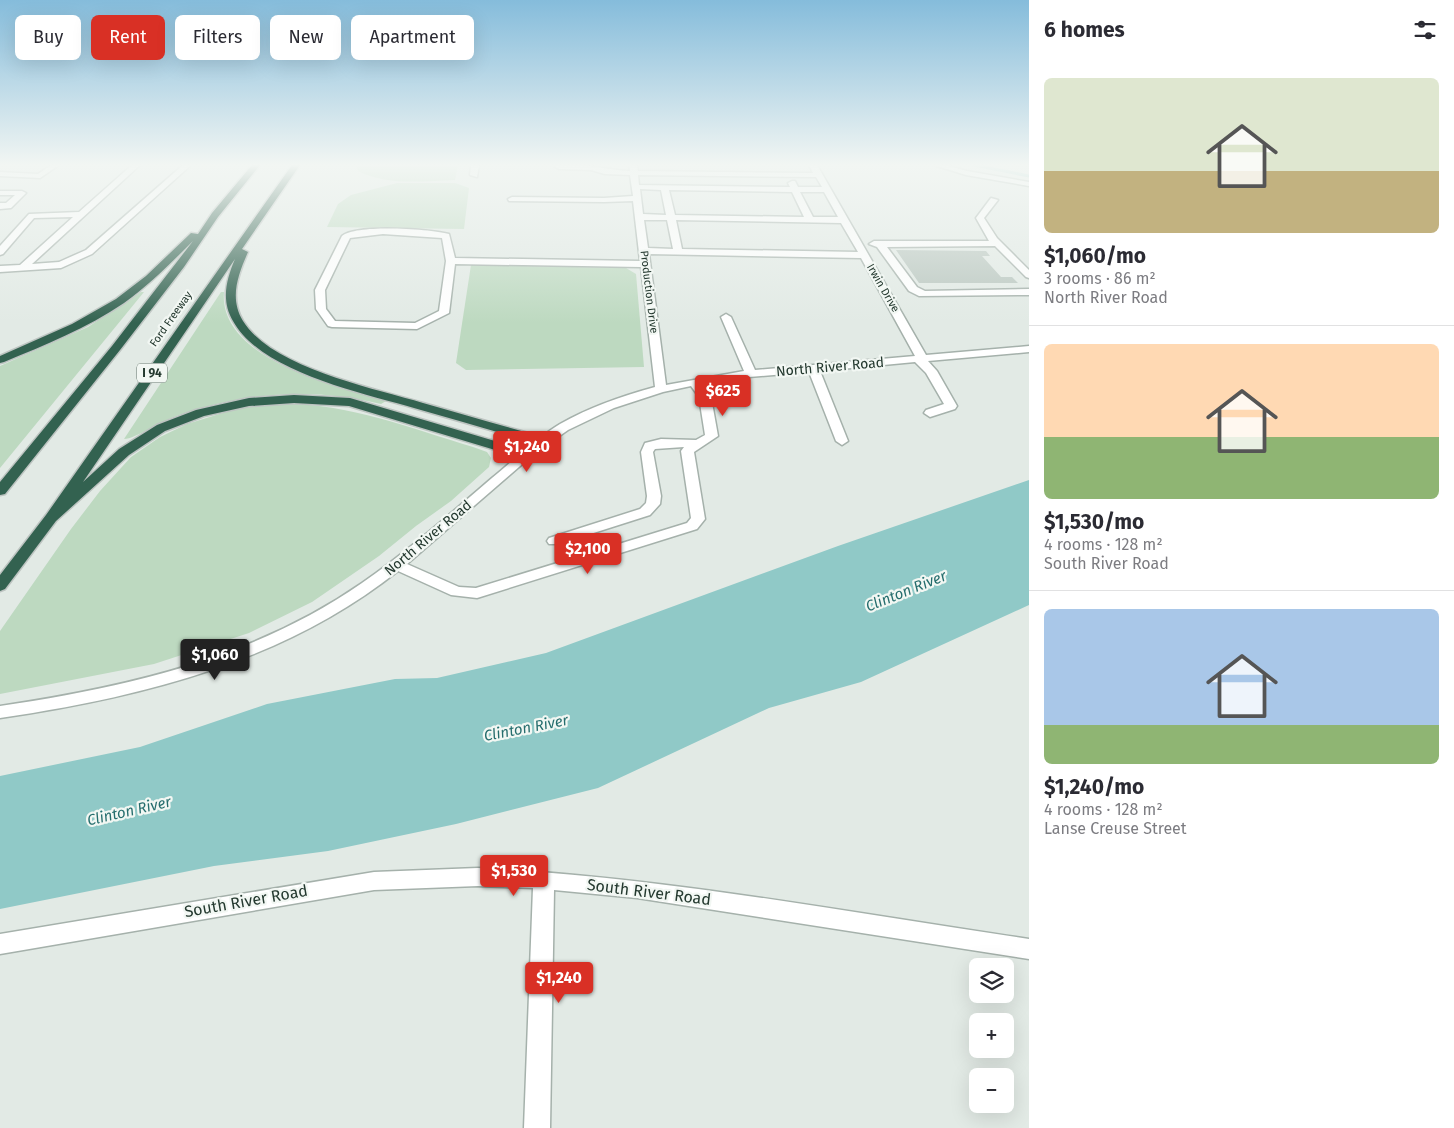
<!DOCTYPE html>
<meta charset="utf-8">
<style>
body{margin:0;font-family:"Fira Sans",sans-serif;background:#f7f7f7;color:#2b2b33;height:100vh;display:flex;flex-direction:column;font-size:19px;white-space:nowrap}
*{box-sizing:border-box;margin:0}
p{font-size:16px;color:#7c7c81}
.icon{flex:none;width:28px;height:28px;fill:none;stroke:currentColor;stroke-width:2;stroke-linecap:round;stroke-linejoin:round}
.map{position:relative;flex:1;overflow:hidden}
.details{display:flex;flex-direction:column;background:#fff;width:425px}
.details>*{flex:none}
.top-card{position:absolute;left:15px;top:15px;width:475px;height:45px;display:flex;gap:10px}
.tools{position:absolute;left:969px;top:958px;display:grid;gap:10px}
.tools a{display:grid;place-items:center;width:45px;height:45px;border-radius:8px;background:#fff;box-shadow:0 5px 20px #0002;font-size:25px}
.price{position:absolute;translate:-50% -42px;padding:0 11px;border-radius:5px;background:#d93025;color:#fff;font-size:16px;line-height:32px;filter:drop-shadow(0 1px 2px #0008)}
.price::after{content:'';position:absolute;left:50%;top:30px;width:15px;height:11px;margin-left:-8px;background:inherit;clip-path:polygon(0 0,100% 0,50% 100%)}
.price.active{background:#222;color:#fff}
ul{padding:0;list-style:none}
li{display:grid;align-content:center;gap:10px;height:265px;padding:0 15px}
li+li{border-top:1px solid #e1e1e2}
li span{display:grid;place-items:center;height:155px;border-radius:8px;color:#555}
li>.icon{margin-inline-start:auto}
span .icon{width:90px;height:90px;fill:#fffc;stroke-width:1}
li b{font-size:21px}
h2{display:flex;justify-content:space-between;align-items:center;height:60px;padding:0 15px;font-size:21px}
.tag{padding:0 18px;border-radius:8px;background:#fff;box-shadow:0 5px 20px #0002;font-size:18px;line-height:45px}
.tag.active{background:#d93025;color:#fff}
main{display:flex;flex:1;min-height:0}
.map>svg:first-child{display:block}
.green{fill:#bdd9c0}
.water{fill:#90c9c7}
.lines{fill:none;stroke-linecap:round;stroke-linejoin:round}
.stream{stroke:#90c9c7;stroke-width:3}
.building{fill:#bac7c0}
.minor-casing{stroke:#a5b1ab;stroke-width:3}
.highway-casing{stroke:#bdc4c1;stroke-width:3}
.minor{fill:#fff;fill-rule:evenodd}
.highway{fill:#336250;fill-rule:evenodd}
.labels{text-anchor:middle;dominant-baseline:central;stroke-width:4.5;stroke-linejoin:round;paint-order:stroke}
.far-street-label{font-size:11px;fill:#24392f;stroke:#f2f7f3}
.shield{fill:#f2f7f3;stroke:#62726a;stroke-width:1}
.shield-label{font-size:12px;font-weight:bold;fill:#24392f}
.street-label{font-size:14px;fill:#24392f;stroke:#f2f7f3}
.water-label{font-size:15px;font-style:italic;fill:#256d6d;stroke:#f2f7f3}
.near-street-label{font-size:16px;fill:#24392f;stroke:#f2f7f3}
</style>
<main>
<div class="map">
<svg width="1029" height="1128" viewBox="0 0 1029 1128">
<rect width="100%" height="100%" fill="#e2eae5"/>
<g class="green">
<path d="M356,165H458L455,180C423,181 387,186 358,171Z"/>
<polygon points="397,183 455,183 469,188 464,229 327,227 338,204 351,195"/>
<polygon points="471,265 626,268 636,274 644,367 466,370 456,363"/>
<polygon points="141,292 144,292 0,468 0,366 88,327"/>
<path d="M221,292H224C218,359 338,387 386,401L381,404C314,387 245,392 179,415C165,419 135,439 124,439Z"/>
<path d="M281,404C348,403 410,428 473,447L487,452L491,458L489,467L451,501L416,526L379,556L312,602L249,633L154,664L0,694V631L71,529L100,491L131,457L160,437L187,424L239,408Z"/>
</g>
<polygon class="water" points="1029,480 1029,605 861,682 769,708 598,788 456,824 328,851 214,866 0,909 0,776 140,747 267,704 395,679 437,678 546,653 838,546"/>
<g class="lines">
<polyline class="stream" points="974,165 1029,176"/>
</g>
<polygon class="building" points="896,250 986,251 990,256 982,256 1001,277 1012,277 1018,283 919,283"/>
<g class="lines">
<defs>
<g id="minor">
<polygon points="51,165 59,165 40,178 0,176 0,172 38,174"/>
<polygon points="132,165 140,165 32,264 59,262 86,250 183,165 191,165 92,254 61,268 0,272 0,266 20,265 73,217 34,218 3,254 0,255 0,246 29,214 79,212"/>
<polygon points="471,165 479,165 477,177 470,175"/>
<path d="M556,165C581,162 605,170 630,171L629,165H637L638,171L813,173L809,165H817L926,355L1029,346V352L928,361L937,371L957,406L955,409L930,417L924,413L926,410L944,404L926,373L915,362L820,371L848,441L842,445L836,441L809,372L737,378L702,384L711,397L718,436L694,452L705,519L697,529L477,598L451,595L398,571C283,662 142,697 0,718V706C128,687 254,658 362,583C408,551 450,514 492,478C514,460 535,439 560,424C590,407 622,396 655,387L641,267L455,264L449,313L417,329L332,327L328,326L316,309L315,290L342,236C357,224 429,229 449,234L455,258L640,261L633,201L604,202L509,201L508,199L512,197L604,198L633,196L630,175L605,174L591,170L559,169L555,167ZM638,175L816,177L822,187H798L795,181H792L788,183L790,187L639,185ZM640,189L661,190L666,215L643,214ZM669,190L792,192L804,217L675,215ZM800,192H824L838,217H813ZM644,220H667L673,249L648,248ZM676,220L841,223L858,252L682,249ZM383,234L442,238L446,261L439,311L415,323L335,321L326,309L325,290L350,238ZM649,254L861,258L915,356L755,370L731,317L726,314L721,317L744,371L666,385ZM691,386L699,397L705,435L696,440L661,439L645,443L641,452L647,496L646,503L640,509L549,538L547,541L549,544H559L650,515L660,504L661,496L653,452L655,449L684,447L681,451L691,518L687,523L476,588L459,587L407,564L535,453L568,430L614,408L663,392Z"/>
<polygon points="934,165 945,165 967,171 1029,182 1029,186 966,175"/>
<polygon points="0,191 22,191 26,193 11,208 0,209 0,203 6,203 15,195 0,195"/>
<polygon points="991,198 998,200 984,218 997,238 1029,270 1029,278 1026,277 995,246 887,247 917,287 925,291 1029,289 1029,295 919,296 909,291 877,247 869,244 874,241 989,241 976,218"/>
<path d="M478,868C663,877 846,912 1029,939V959L637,898L554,890L550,1128H524L533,888L478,886L374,890L0,954V934L374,872Z"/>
</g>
<g id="highway">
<path d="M252,165H260L218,217L184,267L120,350L5,494L0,495V482L112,346L193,241C171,263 149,285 124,303C87,328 45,345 4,362L0,363V356L72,324L116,299L146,276L191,233L198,234L212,213Z"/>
<path d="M292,165H300L242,249L248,252C238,275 229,298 243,321C272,368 373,388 423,403C465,415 506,427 547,438L549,441L543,445L539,444C497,432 456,420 414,408C362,393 261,372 233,321C221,301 226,280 235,259L83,482L119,449L157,425L196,410L249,398L294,395L350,398L532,452L533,455L527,459L522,458L349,406L294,403L249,406L204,416L165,431L129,455L56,521L5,589L0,591V575L46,515Z"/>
</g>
</defs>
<use href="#minor" class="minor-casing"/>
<use href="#highway" class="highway-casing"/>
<use href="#minor" class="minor"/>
<use href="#highway" class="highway"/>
</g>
<linearGradient id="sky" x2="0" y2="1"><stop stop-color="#85bcdb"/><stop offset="0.51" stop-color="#f2f6f3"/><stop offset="1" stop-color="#f2f6f3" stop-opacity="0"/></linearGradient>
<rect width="1029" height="323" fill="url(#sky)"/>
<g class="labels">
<g class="far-street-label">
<text transform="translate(883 288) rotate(60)">Irwin Drive</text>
<text transform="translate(649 292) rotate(83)">Production Drive</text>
<text transform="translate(171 319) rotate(-55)">Ford Freeway</text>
</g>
<rect class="shield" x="137" y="363.5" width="30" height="19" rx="4"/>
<g class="shield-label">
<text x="152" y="373">I 94</text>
</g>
<g class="street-label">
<text transform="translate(830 367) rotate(-5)">North River Road</text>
<text transform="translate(428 538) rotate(-40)">North River Road</text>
</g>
<g class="water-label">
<text transform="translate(906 591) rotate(-22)">Clinton River</text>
<text transform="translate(526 728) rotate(-11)">Clinton River</text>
<text transform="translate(129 811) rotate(-13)">Clinton River</text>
</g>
<g class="near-street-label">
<text transform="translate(649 892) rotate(7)">South River Road</text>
<text transform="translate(246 901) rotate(-10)">South River Road</text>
</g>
</g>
</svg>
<div class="tools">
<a><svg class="icon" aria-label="layers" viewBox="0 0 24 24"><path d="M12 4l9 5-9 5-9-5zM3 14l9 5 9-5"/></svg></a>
<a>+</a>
<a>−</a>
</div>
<b class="price" style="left:723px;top:417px">$625</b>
<b class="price" style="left:527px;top:473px">$1,240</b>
<b class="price" style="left:588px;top:575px">$2,100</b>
<b class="price active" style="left:215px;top:681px">$1,060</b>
<b class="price" style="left:514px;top:897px">$1,530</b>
<b class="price" style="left:559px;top:1004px">$1,240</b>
<div class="top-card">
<a class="tag">Buy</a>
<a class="tag active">Rent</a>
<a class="tag">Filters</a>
<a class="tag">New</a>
<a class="tag">Apartment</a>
</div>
</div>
<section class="details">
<h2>6 homes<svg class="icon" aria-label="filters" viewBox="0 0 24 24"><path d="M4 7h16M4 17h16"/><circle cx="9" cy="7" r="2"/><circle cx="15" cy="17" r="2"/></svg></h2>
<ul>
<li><span style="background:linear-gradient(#dfe7d0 60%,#c2b280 0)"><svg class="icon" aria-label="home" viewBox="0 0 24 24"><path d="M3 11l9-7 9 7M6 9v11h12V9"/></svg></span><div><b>$1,060/mo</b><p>3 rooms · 86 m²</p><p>North River Road</p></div></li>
<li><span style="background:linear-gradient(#ffd9b3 60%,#8fb573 0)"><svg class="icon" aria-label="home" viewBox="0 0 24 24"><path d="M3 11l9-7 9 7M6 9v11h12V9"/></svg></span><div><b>$1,530/mo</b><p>4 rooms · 128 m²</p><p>South River Road</p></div></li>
<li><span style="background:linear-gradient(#a9c7e8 75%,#8fb573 0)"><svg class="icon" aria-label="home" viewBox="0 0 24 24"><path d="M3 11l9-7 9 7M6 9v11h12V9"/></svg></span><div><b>$1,240/mo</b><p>4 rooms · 128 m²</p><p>Lanse Creuse Street</p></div></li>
</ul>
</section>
</main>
